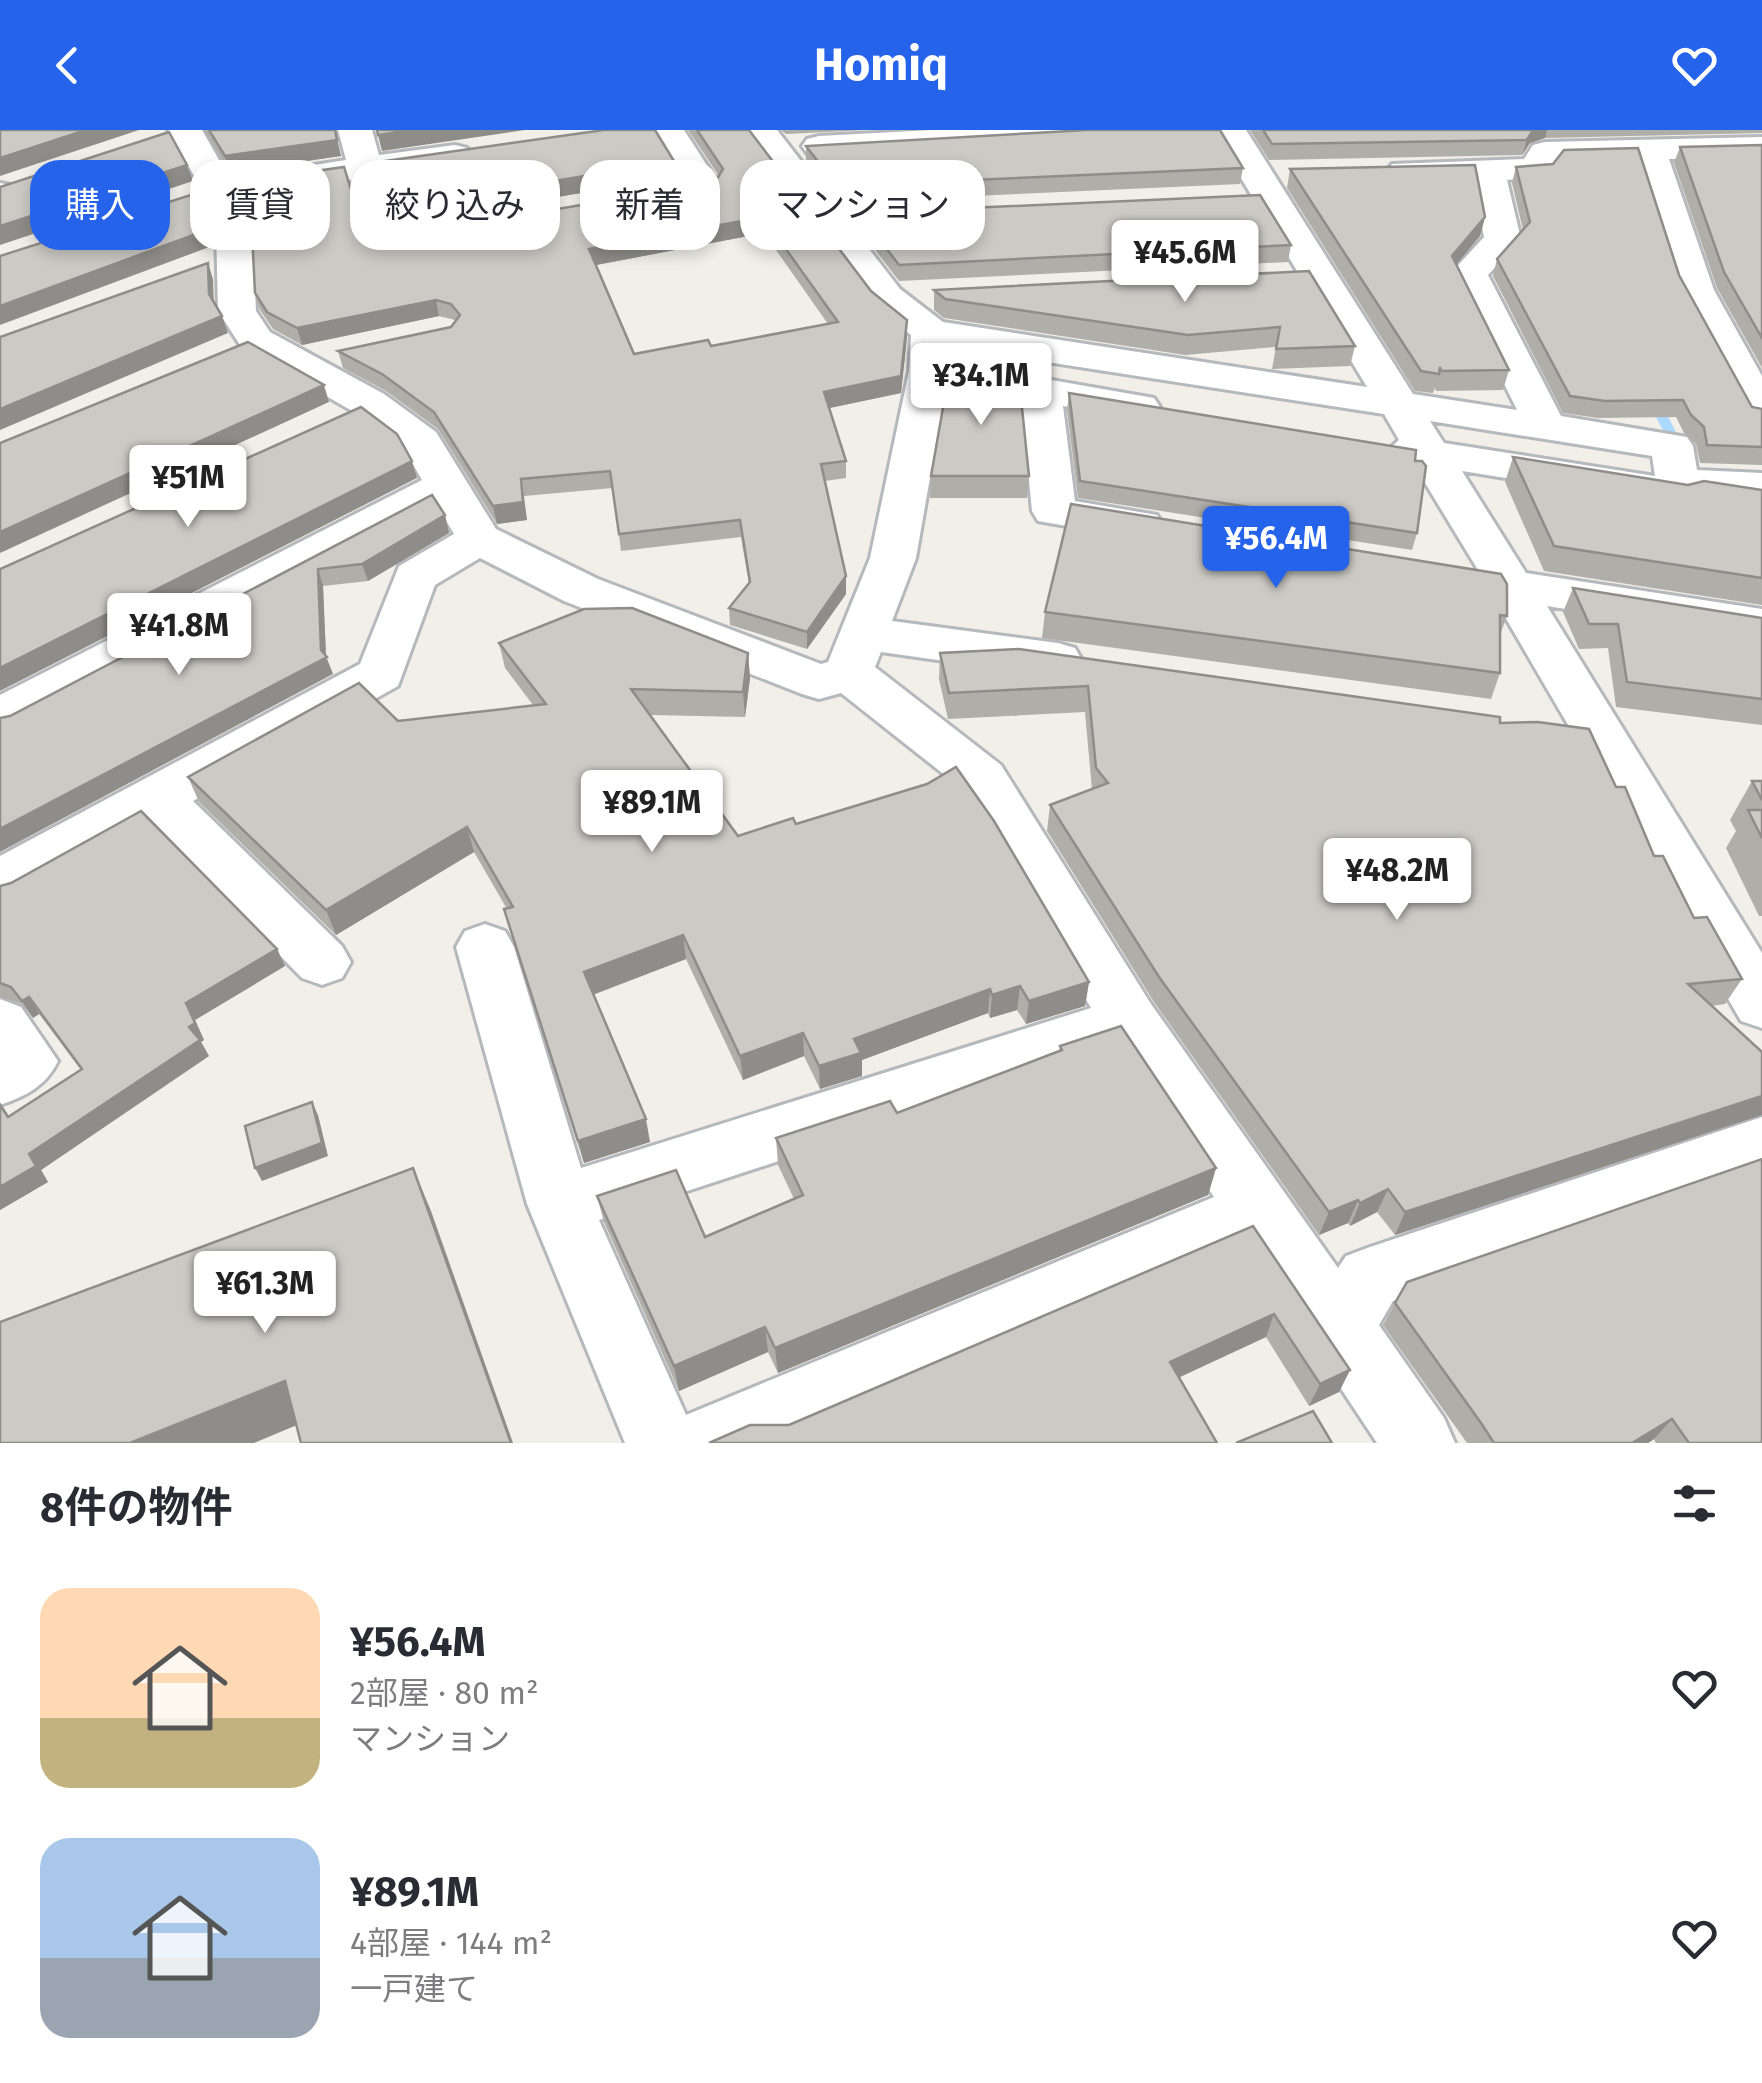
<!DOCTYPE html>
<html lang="ja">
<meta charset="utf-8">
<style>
body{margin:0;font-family:"Fira Sans","Noto Sans JP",sans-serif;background:#f7f7f7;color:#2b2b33;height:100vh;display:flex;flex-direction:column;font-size:38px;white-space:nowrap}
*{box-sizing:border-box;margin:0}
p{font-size:32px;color:#7c7c81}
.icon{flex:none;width:55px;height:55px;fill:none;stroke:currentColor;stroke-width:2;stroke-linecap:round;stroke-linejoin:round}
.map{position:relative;height:1313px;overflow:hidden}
.sheet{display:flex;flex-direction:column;background:#fff;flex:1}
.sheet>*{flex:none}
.top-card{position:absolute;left:30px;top:30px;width:1000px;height:90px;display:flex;gap:20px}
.price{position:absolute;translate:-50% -85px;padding:0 22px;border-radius:10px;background:#fff;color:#222;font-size:32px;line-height:65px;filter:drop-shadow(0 2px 5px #0008)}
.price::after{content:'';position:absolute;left:50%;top:60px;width:30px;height:22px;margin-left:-15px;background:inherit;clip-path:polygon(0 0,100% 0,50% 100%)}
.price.selected{background:#2563eb;color:#fff}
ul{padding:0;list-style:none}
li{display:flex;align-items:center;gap:30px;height:250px;padding:0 40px}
li span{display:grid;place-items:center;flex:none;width:280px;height:200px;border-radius:30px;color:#555}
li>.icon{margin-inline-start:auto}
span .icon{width:120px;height:120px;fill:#fffc;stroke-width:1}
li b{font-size:42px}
h2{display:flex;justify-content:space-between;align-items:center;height:120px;padding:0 40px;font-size:42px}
.chip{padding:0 35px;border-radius:30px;background:#fff;box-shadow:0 5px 15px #0003;font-size:35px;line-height:90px}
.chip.selected{background:#2563eb;color:#fff}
header{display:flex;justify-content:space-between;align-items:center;height:130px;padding:0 40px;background:#2563eb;color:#fff;font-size:45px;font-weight:700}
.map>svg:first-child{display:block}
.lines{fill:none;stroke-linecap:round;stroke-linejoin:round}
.stream{fill:#aadaff;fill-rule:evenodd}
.minor-casing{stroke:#b5b8bc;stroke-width:6}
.minor{fill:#fff;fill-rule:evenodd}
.wall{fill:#afaea9;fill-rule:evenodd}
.shaded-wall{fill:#8f8d8a}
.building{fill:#cccac5;stroke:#8f8d8a;stroke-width:2.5;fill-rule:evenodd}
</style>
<header><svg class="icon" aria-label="back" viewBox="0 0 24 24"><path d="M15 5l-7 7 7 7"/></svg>Homiq<svg class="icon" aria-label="heart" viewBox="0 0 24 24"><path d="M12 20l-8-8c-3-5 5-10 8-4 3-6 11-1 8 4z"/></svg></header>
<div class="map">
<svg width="1762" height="1313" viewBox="0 0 1762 1313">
<rect width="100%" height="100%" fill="#f1efe8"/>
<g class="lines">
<polygon class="stream" points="1654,267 1660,271 1686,322 1684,325 1676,325 1674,322 1648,271"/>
<defs>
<g id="minor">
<path d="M168,0H202L235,58L252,98L256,181L270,202L384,264L436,302L496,399L598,449L821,534L828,532L870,428L909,241L911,205L874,175L743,0H777L900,159L943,192L1367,257L1212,0H1246L1413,264L1517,280L1450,144L1484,107L1473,50L1392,48L1387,41L1392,34L1524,29L1533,15L1545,12L1762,7V27L1669,29L1714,160L1762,246V295L1747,292L1741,283L1676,160L1635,30L1557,32L1548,46L1507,50L1521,109L1488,145L1561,286L1687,307L1693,316L1697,340L1762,343V369L1698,366L1693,372L1678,376L1462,341L1526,443L1762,479V511L1547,476L1762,823V898L1741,891L1494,468L1473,463L1466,452L1478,440L1413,333L1394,329L1388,320L1399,310L1384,284L950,217L949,232L1154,268L1160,277L1154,286L1139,289L1063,276L1075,371L1157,385L1163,395L1157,405L1141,409L1038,391L1032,381L1021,269L946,256L916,428L892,491L1058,513L1075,518L1082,530L1075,542L1058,547L881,522L875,537L1001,635L1151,874L1338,1138L1346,1126L1370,1117L1762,987V1043L1393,1171L1379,1195L1444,1288L1455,1313H1377L1246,1115L790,1313H625L527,1074L456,817L465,801L485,794L505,801L514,817L581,1038L1091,878L965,661L841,563L819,569L802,564L564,471L480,428L435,455L398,556L193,671L342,816L351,832L342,848L322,855L302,848L150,694L20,767L0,773V726L360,534L399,436L454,404L438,377L18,600L0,605V565L422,350L404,319L354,282L242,218L218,181L216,98L201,58ZM1430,291L1652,326L1655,346L1444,313ZM1117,920L1214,1067L686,1285L599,1090Z"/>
<polygon points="338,0 372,0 379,25 455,15 467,18 472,25 467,32 384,45 398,91 463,92 468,100 463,108 421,116 369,107 351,50 275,60 263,57 258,50 263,43 346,30"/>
<polygon points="650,0 684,0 721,57 716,64 641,79 629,75 623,68 629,61 682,50"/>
<polygon points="932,0 1138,0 1133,7 1121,10 819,26 807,23 802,16 807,9 819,6"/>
<polygon points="0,53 124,76 137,79 142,87 137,95 124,98 0,73"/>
<path d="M0,869L21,877L58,931C46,956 26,966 0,975Z"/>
</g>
</defs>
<use href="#minor" class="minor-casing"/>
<use href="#minor" class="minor"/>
</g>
<g class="wall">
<polygon points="204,0 335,0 341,26 230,42"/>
<path d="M688,0H749L871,161L907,190V207L901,263L829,278L846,331V348L825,351L846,446V464L807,519L730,495L729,478L749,454L741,407L621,421L613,358L524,366L527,390L497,394L438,299L386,261L343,238L338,221L451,197L455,190L439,186L302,215L273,199L260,180L255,163L251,87L239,52L361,92L418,103L715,52L719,46ZM764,103L828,194L711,216L634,224L596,135Z"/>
<polygon points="781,0 866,0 786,4"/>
<polygon points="1250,0 1762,0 1762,3 1545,8 1530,13 1522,25 1269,30"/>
<polygon points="1762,15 1762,238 1717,158 1674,33 1680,17"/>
<polygon points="806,16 1243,38 1240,54 838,72 806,31"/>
<polygon points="385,31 674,31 676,47 421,90 401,88"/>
<polygon points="1516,37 1679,145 1752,277 1762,279 1762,335 1700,333 1696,314 1684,303 1676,287 1598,288 1563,283 1493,146 1497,129 1523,100 1512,53"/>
<polygon points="1290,39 1485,87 1480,106 1456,134 1509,240 1503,260 1436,261 1435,258 1433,263 1415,261 1287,58"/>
<polygon points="859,83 1291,115 1288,132 899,151 859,99"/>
<polygon points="1309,141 1355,216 1350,236 1272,239 1276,217 1185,225 944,188 934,180 934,160"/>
<polygon points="1069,263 1417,403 1412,420 1078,368 1067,280"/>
<polygon points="1513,327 1688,355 1762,360 1762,475 1544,441 1505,352"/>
<polygon points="931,346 1029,346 1027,368 930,368"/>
<polygon points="432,365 445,385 449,403 368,451 323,456 326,526 333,544 10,586"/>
<polygon points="1501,444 1507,486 1500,505 1500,543 1491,569 1042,508 1045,482"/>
<polygon points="1573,458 1762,488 1762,595 1616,577 1608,518 1579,519 1563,482"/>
<polygon points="499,513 748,523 750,548 745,587 650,585 738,706 796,694 1089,852 1085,876 1026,894 1017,880 990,888 988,883 862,930 862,946 820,959 804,926 743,950 686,829 593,865 650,1012 584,1033 511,804 504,779 507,779 474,722 336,805 199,672 188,647 398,591 533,575 505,538"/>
<polygon points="940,523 1500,593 1616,657 1654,726 1694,788 1742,849 1725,874 1711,876 1762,922 1762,985 1395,1105 1377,1082 1350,1096 1348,1093 1319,1105 1154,872 1047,701 1050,675 1092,660 1085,582 948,589 939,549"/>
<polygon points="1752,651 1762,651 1762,786 1759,786 1726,718 1736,701 1730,690"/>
<polygon points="0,756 277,819 285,836 195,890 204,910 201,912 209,926 41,1040 48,1052 0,1080 0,972 9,986 81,940 39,884 33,888 22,874 0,867"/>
<polygon points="1060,916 1216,1038 1208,1065 778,1243 768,1222 679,1261 604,1092 597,1066 705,1107 794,1069 778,1035 776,1008 897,983 1059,921"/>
<polygon points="1253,1096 1350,1240 1339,1262 1309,1276 1266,1207 1179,1247 789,1295"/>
<polygon points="1395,1173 1762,1313 1656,1313 1654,1309 1648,1313 1467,1313 1383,1195"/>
</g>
<g class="shaded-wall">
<polygon points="86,0 139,0 0,46 0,28"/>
<polygon points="413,0 525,0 382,21 378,5"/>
<polygon points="1533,0 1547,0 1545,8 1530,13 1522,25 1527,10"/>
<polygon points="337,10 341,26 230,42 225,26"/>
<polygon points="674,31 676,47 421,90 417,74"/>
<polygon points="187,35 193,51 0,115 0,96"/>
<polygon points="207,82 212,99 212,116 0,195 0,176"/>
<polygon points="763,87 764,103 591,136 589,119"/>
<polygon points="1485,87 1480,106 1447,146 1452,126"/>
<polygon points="208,133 213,149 214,181 209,164"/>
<polygon points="436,170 439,186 302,215 297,198"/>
<polygon points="222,186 228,203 0,300 0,279"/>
<polygon points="907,190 907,207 901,263 825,279 824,262"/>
<polygon points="324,255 329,272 0,423 0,402"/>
<polygon points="412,331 417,348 0,561 0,538"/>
<polygon points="521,349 527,390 497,394 493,376"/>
<polygon points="445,385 449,403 368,451 362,434"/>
<polygon points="318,439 323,456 326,527 333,544 0,722 0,699 321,520"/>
<polygon points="846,446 846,464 807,519 807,502"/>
<polygon points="748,523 750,548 745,587 743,562"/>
<polygon points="467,697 474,722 336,805 326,780"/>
<polygon points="683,805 686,829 589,866 584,842"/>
<polygon points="277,819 285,836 195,890 204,910 201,912 209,926 41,1040 48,1052 0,1080 0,1057 29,1024 189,897 186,873"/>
<polygon points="1089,852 1085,876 1026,894 1029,871"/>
<polygon points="1020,856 1017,880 990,888 992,865"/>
<polygon points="990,859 988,883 862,930 862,946 820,959 819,936 854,909"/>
<polygon points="29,867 39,884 33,888 22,871"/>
<polygon points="803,903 804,926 743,950 740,926"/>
<polygon points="1762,966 1762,985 1395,1105 1405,1082"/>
<polygon points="312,972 318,985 328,1026 262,1051 255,1038"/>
<polygon points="646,989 650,1012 584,1033 578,1011"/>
<polygon points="413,1038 431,1081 513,1313 511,1313"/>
<polygon points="1216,1038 1208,1065 778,1243 775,1218"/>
<polygon points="1388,1059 1377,1082 1350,1096 1360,1073"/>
<polygon points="1358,1070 1348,1093 1319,1105 1329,1082"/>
<polygon points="1274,1184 1266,1207 1163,1255 1170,1232"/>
<polygon points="765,1197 768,1222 679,1261 674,1236"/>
<polygon points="1350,1240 1339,1262 1309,1276 1320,1254"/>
<polygon points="285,1251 309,1290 254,1313 130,1313"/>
<polygon points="1672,1289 1654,1309 1648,1313 1632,1313"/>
</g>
<g class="building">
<polygon points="0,0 86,0 0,28"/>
<polygon points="209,0 335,0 337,10 225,26"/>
<polygon points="377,0 413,0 378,5"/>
<polygon points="604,0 655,0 674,31 417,74 397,71 385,31"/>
<path d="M697,0H749L871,161L907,190L901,246L824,262L846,331L821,334L846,446L807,502L729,478L750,452L740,390L619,404L610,341L521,349L523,372L493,376L434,282L382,244L338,221L451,197L460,185L451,174L436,170L297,198L267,182L255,163L251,82L239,52L344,37L361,92L418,103L715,52L723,39ZM763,87L838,192L711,216L708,210L634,224L589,119Z"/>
<polygon points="1087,0 1220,0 1243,38 837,56 806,16"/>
<polygon points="1263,0 1533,0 1527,10 1272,14"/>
<polygon points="169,2 187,35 0,96 0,57"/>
<polygon points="1762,15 1762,208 1724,142 1680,17"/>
<polygon points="1638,18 1679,145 1752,277 1762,279 1762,317 1707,315 1704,297 1691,285 1683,270 1605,271 1570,266 1497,129 1530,92 1516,37 1553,34 1564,20"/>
<polygon points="1475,35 1485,87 1452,126 1509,240 1441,241 1440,237 1439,244 1421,241 1290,39"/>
<polygon points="200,62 207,82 207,100 0,176 0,126"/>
<polygon points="1260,65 1291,115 899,135 859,83"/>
<polygon points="208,133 209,164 222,186 0,279 0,207"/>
<polygon points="1309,141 1355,216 1276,219 1280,197 1188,205 945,169 934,160"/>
<polygon points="248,212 324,255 0,402 0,313"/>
<polygon points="950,238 1019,249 1029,346 931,346"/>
<polygon points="1069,263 1416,320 1415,331 1422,331 1426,336 1417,403 1080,351"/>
<polygon points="361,277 397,304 412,331 0,538 0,439"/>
<polygon points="1513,327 1688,355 1704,351 1762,360 1762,448 1554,416"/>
<polygon points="432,365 445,385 362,434 318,439 321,520 327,527 0,699 0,588 10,586"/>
<polygon points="1071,374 1501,444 1507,454 1507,486 1500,485 1500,543 1045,482"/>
<polygon points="1573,458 1762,488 1762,569 1627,552 1618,494 1589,494"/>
<polygon points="632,478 748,523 743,562 631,559 738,706 793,688 796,694 927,654 956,637 994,691 1089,852 1029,871 1020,856 992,865 990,859 854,909 861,923 819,936 803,903 740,926 683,805 584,842 646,989 578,1011 504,779 513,777 467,697 326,780 188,647 359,553 398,591 546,574 499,513 584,479"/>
<polygon points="1019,519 1500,587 1500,593 1538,592 1589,599 1616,657 1625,657 1654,726 1663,726 1694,788 1707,787 1742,849 1688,854 1762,922 1762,966 1405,1082 1388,1059 1360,1073 1358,1070 1329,1082 1159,847 1050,675 1108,653 1096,638 1088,556 949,563 940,523"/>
<polygon points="1752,651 1762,651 1762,670"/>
<polygon points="1748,680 1762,680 1762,708"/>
<polygon points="141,681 277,819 186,873 195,893 189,897 200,910 29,1024 36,1036 0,1057 0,975 8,987 82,939 29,867 22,871 11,857 0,853 0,756 11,753"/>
<polygon points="1121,896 1216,1038 775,1218 765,1197 674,1236 597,1066 676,1040 705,1107 803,1065 776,1008 890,971 897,983 1062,920 1060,916"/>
<polygon points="312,972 322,1013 255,1038 245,996"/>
<polygon points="1762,1029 1762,1313 1689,1313 1672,1289 1632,1313 1494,1313 1481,1293 1395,1173 1407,1152"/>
<polygon points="413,1038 511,1313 301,1313 285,1251 130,1313 0,1313 0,1192"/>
<polygon points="1253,1096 1350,1240 1320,1254 1274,1184 1170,1232 1217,1313 709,1313 750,1295 789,1295"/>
<polygon points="1313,1281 1332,1313 1236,1313"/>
</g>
</svg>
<b class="price" style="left:1185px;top:175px">¥45.6M</b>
<b class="price" style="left:981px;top:298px">¥34.1M</b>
<b class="price" style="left:188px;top:400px">¥51M</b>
<b class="price selected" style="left:1276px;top:461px">¥56.4M</b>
<b class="price" style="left:179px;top:548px">¥41.8M</b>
<b class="price" style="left:652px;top:725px">¥89.1M</b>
<b class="price" style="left:1397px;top:793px">¥48.2M</b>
<b class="price" style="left:265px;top:1206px">¥61.3M</b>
<div class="top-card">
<a class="chip selected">購入</a>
<a class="chip">賃貸</a>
<a class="chip">絞り込み</a>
<a class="chip">新着</a>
<a class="chip">マンション</a>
</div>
</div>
<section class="sheet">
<h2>8件の物件<svg class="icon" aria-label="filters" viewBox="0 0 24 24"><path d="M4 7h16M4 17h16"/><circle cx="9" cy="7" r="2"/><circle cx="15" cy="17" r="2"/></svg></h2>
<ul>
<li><span style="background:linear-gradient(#ffd9b3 65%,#c2b280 0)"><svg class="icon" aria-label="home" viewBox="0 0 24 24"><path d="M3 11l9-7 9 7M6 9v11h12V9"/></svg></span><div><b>¥56.4M</b><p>2部屋 · 80 m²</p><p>マンション</p></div><svg class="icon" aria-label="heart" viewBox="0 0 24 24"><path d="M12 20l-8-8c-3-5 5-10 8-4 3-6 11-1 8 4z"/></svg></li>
<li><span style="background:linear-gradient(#a9c7e8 60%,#9aa5b1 0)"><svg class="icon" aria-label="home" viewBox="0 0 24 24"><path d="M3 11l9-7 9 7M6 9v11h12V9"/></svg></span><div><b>¥89.1M</b><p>4部屋 · 144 m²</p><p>一戸建て</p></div><svg class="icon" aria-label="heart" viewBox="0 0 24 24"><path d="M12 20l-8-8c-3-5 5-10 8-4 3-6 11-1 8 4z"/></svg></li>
</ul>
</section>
